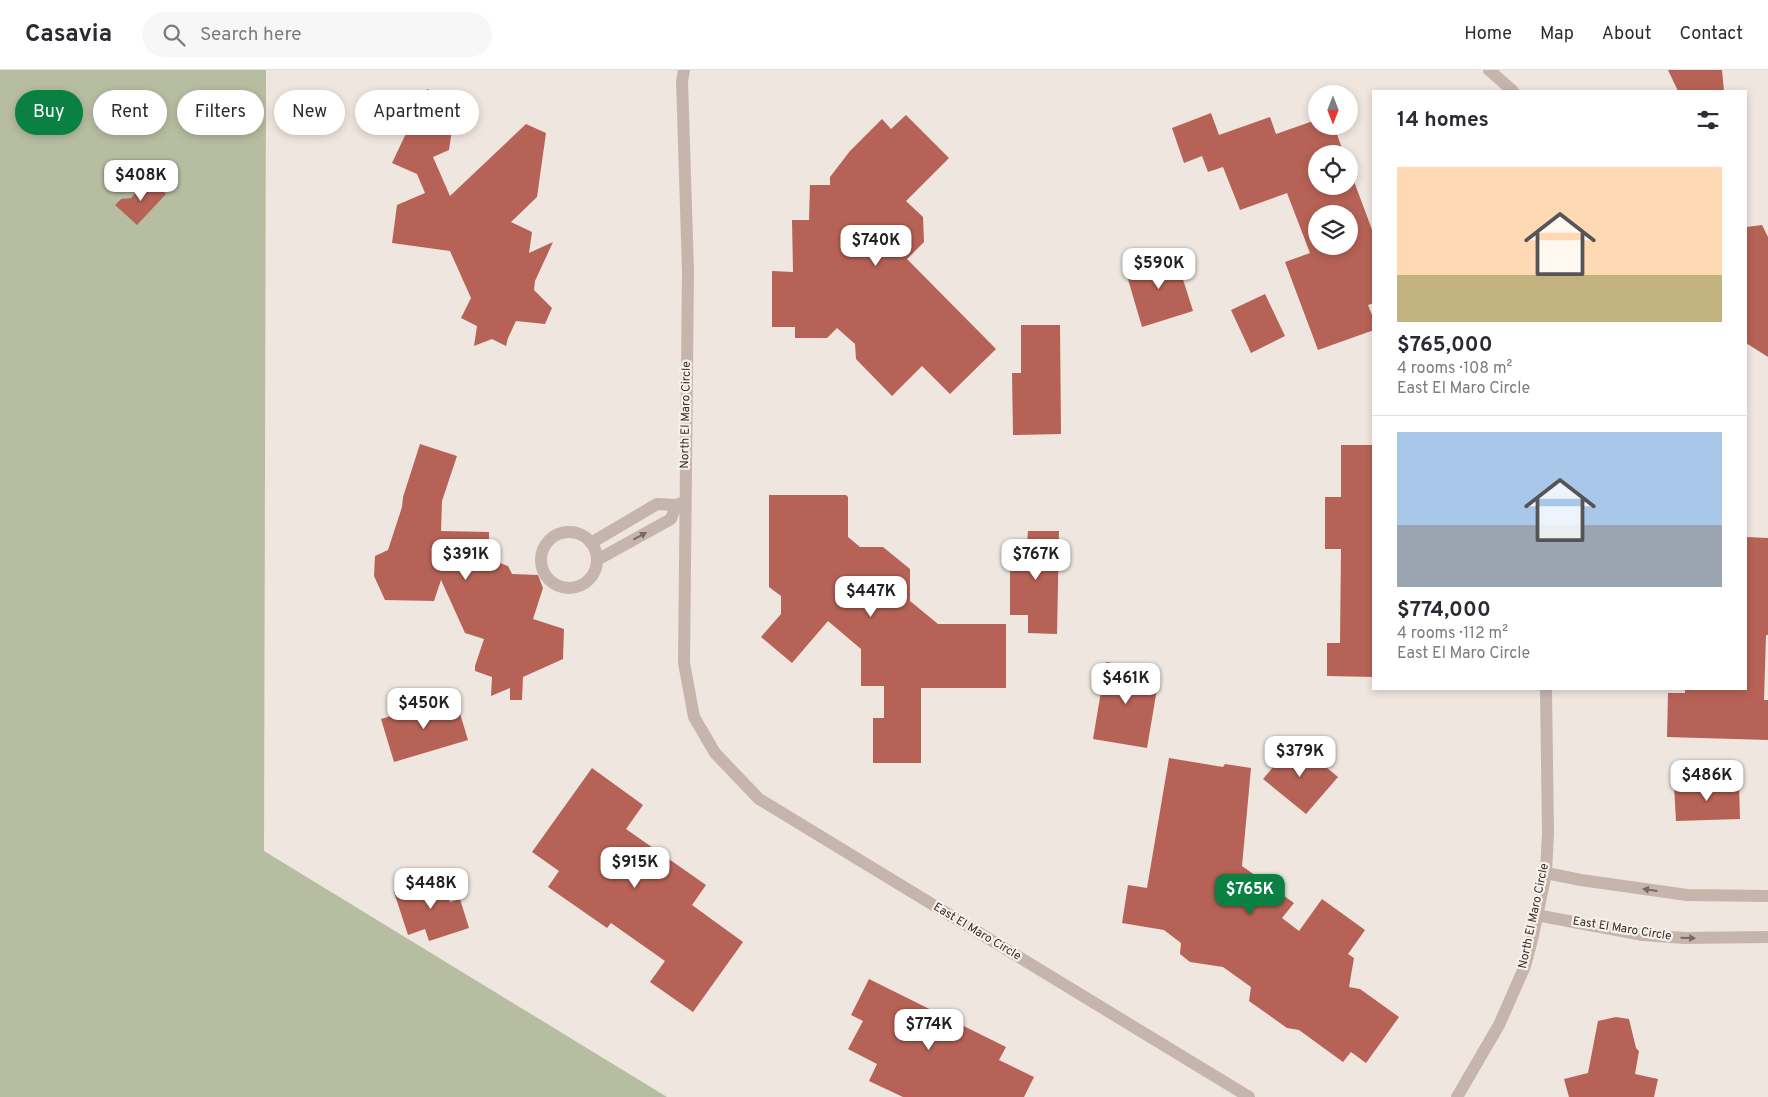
<!DOCTYPE html>
<meta charset="utf-8">
<style>
body{margin:0;font-family:Overpass,sans-serif;background:#f7f7f7;color:#2b2b33;height:100vh;display:flex;flex-direction:column;font-size:19px;white-space:nowrap}
*{box-sizing:border-box;margin:0}
p{font-size:16px;color:#7c7c81}
.icon{flex:none;width:28px;height:28px;fill:none;stroke:currentColor;stroke-width:2;stroke-linecap:round;stroke-linejoin:round}
.map{position:relative;flex:1;overflow:hidden}
.details{position:absolute;left:1372px;top:20px;width:375px;height:600px;display:flex;flex-direction:column;background:#fff;border-radius:0px;box-shadow:0 2px 8px #0003}
.details>*{flex:none}
.top-card{position:absolute;left:15px;top:20px;width:475px;height:45px;display:flex;gap:10px}
.needle{width:32px;rotate:180deg}
.tools{position:absolute;left:1308px;top:15px;display:grid;gap:10px}
.tools a{display:grid;place-items:center;width:50px;height:50px;border-radius:50%;background:#fff;box-shadow:0 2px 8px #0003;font-size:25px}
.price{position:absolute;translate:-50% -42px;padding:0 11px;border-radius:10px;background:#fff;color:#222;font-size:16px;line-height:32px;filter:drop-shadow(0 1px 2px #0008)}
.price::after{content:'';position:absolute;left:50%;top:30px;width:15px;height:11px;margin-left:-8px;background:inherit;clip-path:polygon(0 0,100% 0,50% 100%)}
.price.current{background:#0b8043;color:#fff}
ul{padding:0;list-style:none}
li{display:grid;align-content:center;gap:10px;height:265px;padding:0 25px}
li+li{border-top:1px solid #e1e1e2}
li span{display:grid;place-items:center;height:155px;border-radius:0px;color:#555}
li>.icon{margin-inline-start:auto}
span .icon{width:90px;height:90px;fill:#fffc;stroke-width:1}
li b{font-size:21px}
h2{display:flex;justify-content:space-between;align-items:center;height:60px;padding:0 25px;font-size:21px}
.chip{padding:0 18px;border-radius:22px;background:#fff;box-shadow:0 2px 8px #0003;font-size:18px;line-height:45px}
.chip.current{background:#0b8043;color:#fff}
header{display:flex;align-items:center;gap:30px;box-sizing:border-box;height:70px;padding:0 25px;background:#fff;border-bottom:1px solid #e1e1e2}
header strong{font-size:24px}
nav{display:flex;gap:28px;margin-inline-start:auto;font-size:18px}
.search{width:350px;height:45px;background:#f7f7f7;display:flex;align-items:center;gap:12px;box-sizing:border-box;padding:0 18px;border-radius:28px;color:#7c7c81;font-size:19px}
.map>svg:first-child{display:block}
.green{fill:#b6bda0}
.building{fill:#b66256;fill-rule:evenodd}
.lines{fill:none;stroke-linecap:round;stroke-linejoin:round}
.minor{stroke:#c6b5ac;stroke-width:12}
.oneway{fill:#766a64}
.labels{text-anchor:middle;dominant-baseline:central;stroke-width:4.5;stroke-linejoin:round;paint-order:stroke}
.street-label{font-size:12px;fill:#352c2a;stroke:#f8f0eb}
</style>
<header>
<strong>Casavia</strong>
<div class="search"><svg class="icon" aria-label="search" viewBox="0 0 24 24"><circle cx="10" cy="10" r="6"/><path d="M15 15l6 6"/></svg>Search here</div>
<nav><a>Home</a><a>Map</a><a>About</a><a>Contact</a></nav>
</header>
<div class="map">
<svg width="1768" height="1027" viewBox="0 0 1768 1027">
<rect width="100%" height="100%" fill="#efe6df"/>
<polygon class="green" points="0,0 266,0 264,781 667,1027 0,1027"/>
<g class="building">
<polygon points="1668,0 1722,0 1724,21 1678,21"/>
<polygon points="427,19 456,32 449,80 433,87 450,126 526,54 546,63 537,127 511,152 532,162 529,183 553,172 535,211 534,220 552,238 545,254 516,251 508,268 506,276 492,269 474,276 477,256 461,248 471,228 450,181 392,173 397,135 425,123 417,104 392,93"/>
<path d="M1211,43L1219,65L1270,47L1276,64L1316,50V56H1334L1344,84H1316V116H1349V98L1374,165V233L1368,235L1374,250V260L1318,280L1285,192L1310,183L1287,123L1240,140L1223,97L1208,102L1202,86L1184,93L1172,58ZM1316,144H1349V176H1316Z"/>
<polygon points="906,45 949,88 906,131 923,147 924,172 907,189 996,279 950,324 922,296 892,326 856,289 855,274 837,258 827,268 795,268 795,257 772,257 772,201 793,202 792,150 809,150 810,115 830,115 830,107 850,81 882,49 891,59"/>
<polygon points="149,109 166,124 137,155 115,135 121,129 131,128"/>
<polygon points="1762,155 1768,167 1768,287 1746,273 1746,157"/>
<polygon points="1175,184 1193,241 1142,257 1125,199"/>
<polygon points="1265,224 1285,266 1251,283 1231,240"/>
<polygon points="1021,255 1060,255 1061,364 1013,365 1012,303 1021,303"/>
<polygon points="420,374 457,386 442,431 441,461 489,462 489,489 508,496 512,504 538,505 543,518 533,549 564,559 563,589 523,607 522,630 510,630 510,618 491,626 492,607 475,601 475,596 484,569 465,563 441,510 434,531 385,530 374,506 375,486 388,480 402,437 403,427"/>
<polygon points="1341,375 1374,375 1374,607 1327,606 1327,573 1340,573 1341,479 1325,479 1325,427 1341,427"/>
<polygon points="769,425 846,425 848,427 848,467 860,477 883,477 910,499 910,531 938,554 1006,554 1006,618 921,618 921,693 873,693 873,648 884,648 884,616 861,616 861,579 828,551 792,593 761,567 781,544 781,526 769,517"/>
<polygon points="1028,461 1059,461 1057,564 1028,563 1028,545 1010,545 1010,473 1027,473"/>
<polygon points="1746,467 1768,468 1768,565 1766,565 1764,630 1768,630 1768,670 1667,667 1668,623 1685,623 1685,619 1746,619"/>
<polygon points="1106,592 1160,601 1147,678 1093,669"/>
<polygon points="455,627 468,670 394,692 381,649"/>
<polygon points="1295,671 1338,707 1306,744 1263,709"/>
<polygon points="1169,688 1223,697 1225,694 1251,698 1242,796 1294,833 1282,848 1299,861 1322,829 1365,860 1348,884 1354,888 1349,917 1360,919 1399,947 1366,993 1351,982 1343,992 1299,960 1287,958 1249,931 1251,917 1223,897 1190,892 1180,884 1181,873 1164,860 1122,853 1128,815 1147,818"/>
<polygon points="592,698 643,735 626,759 706,815 692,835 743,872 693,942 650,912 665,891 611,853 607,858 548,817 559,801 532,782"/>
<polygon points="1739,713 1740,749 1676,751 1674,715"/>
<polygon points="442,806 450,832 460,829 469,858 429,871 425,859 408,865 394,822"/>
<polygon points="869,909 1006,977 999,990 1034,1007 1024,1027 903,1027 869,1011 877,994 848,979 863,951 851,945"/>
<polygon points="1616,947 1629,949 1636,978 1639,981 1635,1004 1658,1009 1654,1027 1569,1027 1564,1009 1588,1003 1598,951"/>
</g>
<g class="lines">
<g class="minor">
<polyline points="684,0 682,11 688,201 684,593 694,647 715,683 759,729 1249,1027"/>
<polyline points="1489,0 1513,21"/>
<circle cx="569" cy="490" r="28"/>
<polyline points="591,473 657,434 676,435 685,432"/>
<polyline points="597,490 671,449 676,435"/>
<polyline points="1546,803 1581,810 1687,825 1768,826"/>
<polyline points="1536,845 1643,865 1685,868 1768,867"/>
<polyline points="1457,1027 1499,955 1525,896 1532,870 1546,803 1548,763 1546,619"/>
</g>
</g>
<defs><path id="oneway-solid" d="M-6-.8H1V-3.2L6.5 0L1 3.2V.8H-6Z" transform="scale(1.25)"/></defs>
<g class="oneway">
<use href="#oneway-solid" transform="translate(640 466) rotate(-29)"/>
<use href="#oneway-solid" transform="translate(1650 820) rotate(-172)"/>
<use href="#oneway-solid" transform="translate(1688 868) rotate(1)"/>
</g>
<g class="labels">
<g class="street-label">
<text transform="translate(686 345) rotate(-89)">North El Maro Circle</text>
<text transform="translate(1534 846) rotate(-78)">North El Maro Circle</text>
<text transform="translate(1622 859) rotate(9)">East El Maro Circle</text>
<text transform="translate(977 862) rotate(31)">East El Maro Circle</text>
</g>
</g>
</svg>
<div class="tools">
<a><svg class="needle" viewBox="-14 -14 28 28"><path d="M0-13l5 13h-10z" fill="#e53935"/><path d="M0 13l5-13h-10z" fill="#7c7c81"/></svg></a>
<a><svg class="icon" aria-label="locate" viewBox="0 0 24 24"><circle cx="12" cy="12" r="6"/><path d="M12 2v4M12 18v4M2 12h4M18 12h4"/></svg></a>
<a><svg class="icon" aria-label="layers" viewBox="0 0 24 24"><path d="M12 4l9 5-9 5-9-5zM3 14l9 5 9-5"/></svg></a>
</div>
<b class="price" style="left:141px;top:132px">$408K</b>
<b class="price" style="left:876px;top:197px">$740K</b>
<b class="price" style="left:1159px;top:220px">$590K</b>
<b class="price" style="left:466px;top:511px">$391K</b>
<b class="price" style="left:1036px;top:511px">$767K</b>
<b class="price" style="left:871px;top:548px">$447K</b>
<b class="price" style="left:1126px;top:635px">$461K</b>
<b class="price" style="left:424px;top:660px">$450K</b>
<b class="price" style="left:1300px;top:708px">$379K</b>
<b class="price" style="left:1707px;top:732px">$486K</b>
<b class="price" style="left:635px;top:819px">$915K</b>
<b class="price" style="left:431px;top:840px">$448K</b>
<b class="price current" style="left:1250px;top:846px">$765K</b>
<b class="price" style="left:929px;top:981px">$774K</b>
<div class="top-card">
<a class="chip current">Buy</a>
<a class="chip">Rent</a>
<a class="chip">Filters</a>
<a class="chip">New</a>
<a class="chip">Apartment</a>
</div>
<section class="details">
<h2>14 homes<svg class="icon" aria-label="filters" viewBox="0 0 24 24"><path d="M4 7h16M4 17h16"/><circle cx="9" cy="7" r="2"/><circle cx="15" cy="17" r="2"/></svg></h2>
<ul>
<li><span style="background:linear-gradient(#ffd9b3 70%,#c2b280 0)"><svg class="icon" aria-label="home" viewBox="0 0 24 24"><path d="M3 11l9-7 9 7M6 9v11h12V9"/></svg></span><div><b>$765,000</b><p>4 rooms · 108 m²</p><p>East El Maro Circle</p></div></li>
<li><span style="background:linear-gradient(#a9c7e8 60%,#9aa5b1 0)"><svg class="icon" aria-label="home" viewBox="0 0 24 24"><path d="M3 11l9-7 9 7M6 9v11h12V9"/></svg></span><div><b>$774,000</b><p>4 rooms · 112 m²</p><p>East El Maro Circle</p></div></li>
</ul>
</section>
</div>
